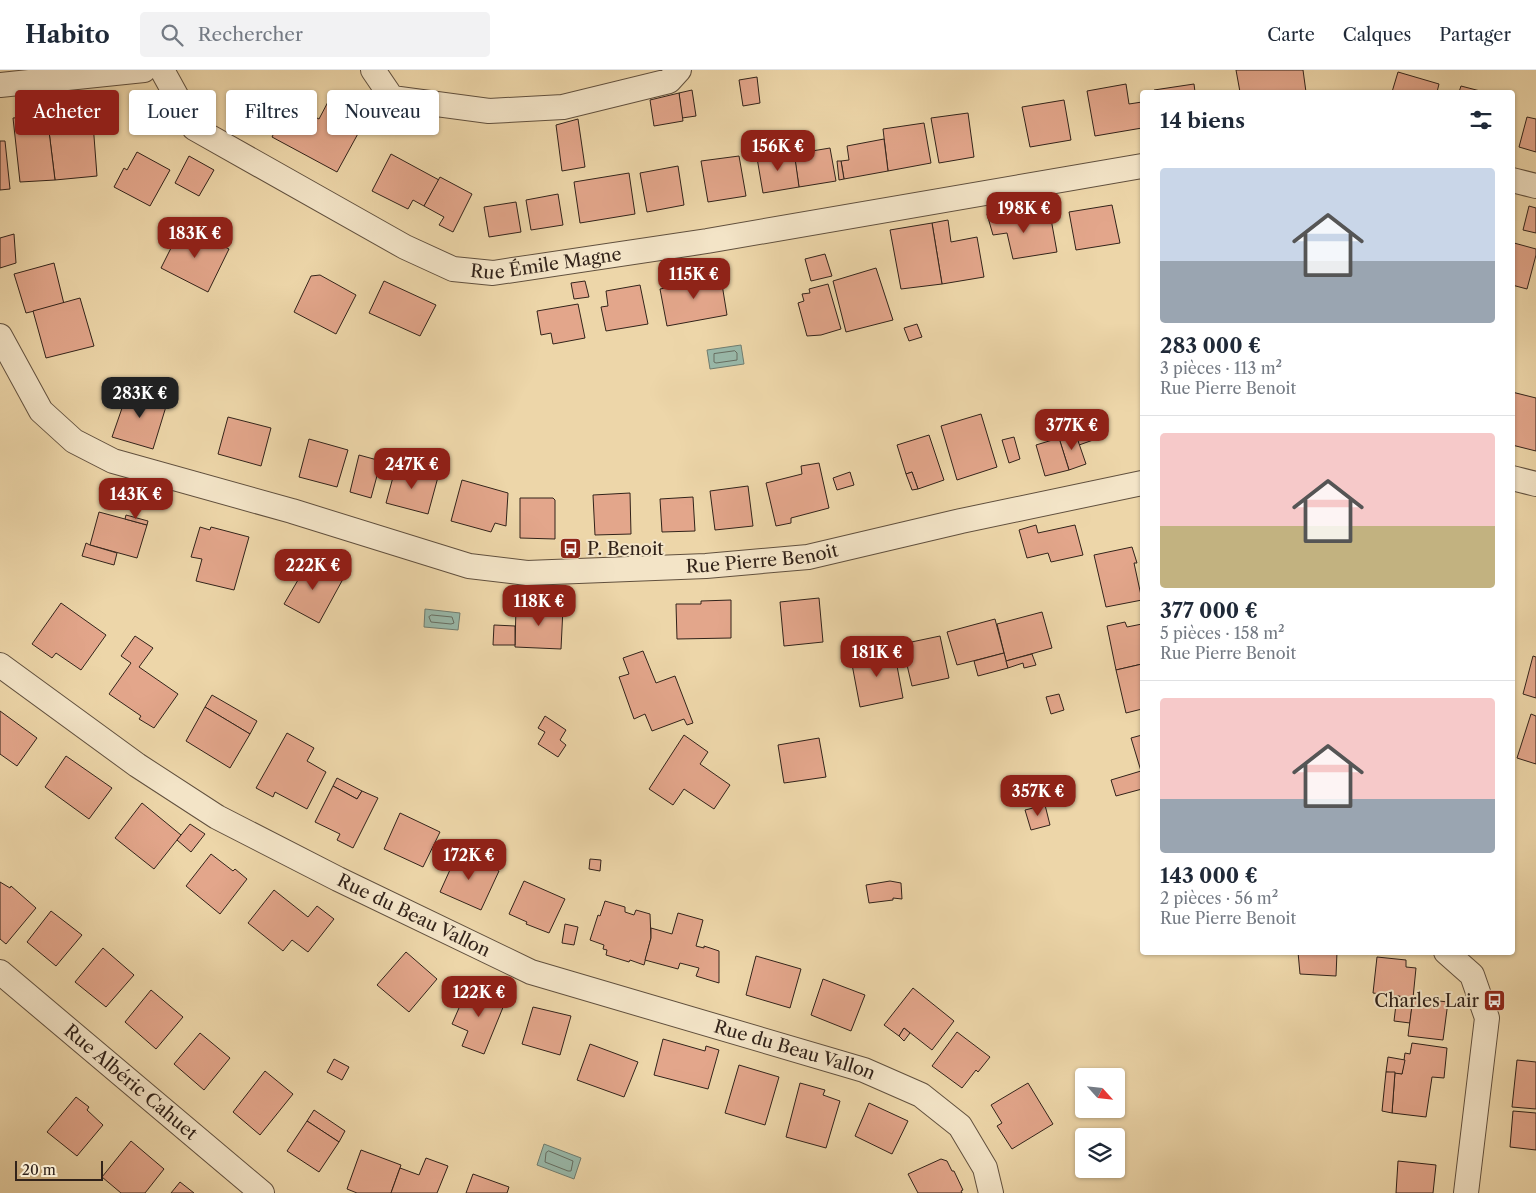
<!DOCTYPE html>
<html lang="fr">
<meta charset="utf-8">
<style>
body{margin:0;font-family:"Libre Caslon Text",serif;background:#f2f2f3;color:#1f2937;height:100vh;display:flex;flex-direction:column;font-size:19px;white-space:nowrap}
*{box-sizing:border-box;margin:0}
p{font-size:16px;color:#747a83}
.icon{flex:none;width:28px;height:28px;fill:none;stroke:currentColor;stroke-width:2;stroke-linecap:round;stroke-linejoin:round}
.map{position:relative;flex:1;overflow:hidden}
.side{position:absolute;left:1140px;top:20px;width:375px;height:865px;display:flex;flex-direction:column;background:#fff;border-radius:5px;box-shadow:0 1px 4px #0004}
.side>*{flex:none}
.hud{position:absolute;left:15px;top:20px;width:475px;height:45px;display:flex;gap:10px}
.needle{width:32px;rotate:117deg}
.tools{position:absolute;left:1075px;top:998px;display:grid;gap:10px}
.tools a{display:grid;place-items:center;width:50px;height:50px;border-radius:5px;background:#fff;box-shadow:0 1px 4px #0004;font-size:25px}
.scale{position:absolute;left:15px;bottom:12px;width:88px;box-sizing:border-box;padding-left:5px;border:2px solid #32231a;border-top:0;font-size:14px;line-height:18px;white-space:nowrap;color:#32231a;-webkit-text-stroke:4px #f3e4c7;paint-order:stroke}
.price{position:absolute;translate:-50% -42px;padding:0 11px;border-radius:10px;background:#8f2418;color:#fff;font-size:16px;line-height:32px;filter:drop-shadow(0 1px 2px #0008)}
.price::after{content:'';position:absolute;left:50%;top:30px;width:15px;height:11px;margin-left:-8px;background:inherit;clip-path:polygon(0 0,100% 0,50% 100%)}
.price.selected{background:#222;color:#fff}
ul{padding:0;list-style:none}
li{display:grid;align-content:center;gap:10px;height:265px;padding:0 20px}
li+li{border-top:1px solid #e0e1e3}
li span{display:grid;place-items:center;height:155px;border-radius:5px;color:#555}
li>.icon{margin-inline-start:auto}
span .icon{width:90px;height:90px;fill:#fffc;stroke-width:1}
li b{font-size:21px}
h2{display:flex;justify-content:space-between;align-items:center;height:60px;padding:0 20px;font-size:21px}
.pill{padding:0 18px;border-radius:5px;background:#fff;box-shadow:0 1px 4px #0004;font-size:18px;line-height:45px}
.pill.selected{background:#8f2418;color:#fff}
header{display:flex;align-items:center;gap:30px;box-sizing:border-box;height:70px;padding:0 25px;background:#fff;border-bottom:1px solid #e0e1e3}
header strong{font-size:24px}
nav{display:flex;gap:28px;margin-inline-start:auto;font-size:18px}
.search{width:350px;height:45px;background:#f2f2f3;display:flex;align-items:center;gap:12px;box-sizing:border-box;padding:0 18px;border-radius:5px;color:#747a83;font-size:19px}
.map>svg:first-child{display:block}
.water{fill:#99b9aa;stroke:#707d70}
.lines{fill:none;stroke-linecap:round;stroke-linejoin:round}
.shore{stroke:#666e62;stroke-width:1}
.building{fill:#e3a68b;stroke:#32231a}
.minor-casing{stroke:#61503e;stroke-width:26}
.minor{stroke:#f3e4c7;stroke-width:24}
.labels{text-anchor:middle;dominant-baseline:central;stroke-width:4;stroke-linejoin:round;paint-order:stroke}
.street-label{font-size:18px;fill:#32231a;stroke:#f3e4c7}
.poi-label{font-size:18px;fill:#32231a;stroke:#f3e4c7;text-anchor:start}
</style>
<header>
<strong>Habito</strong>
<div class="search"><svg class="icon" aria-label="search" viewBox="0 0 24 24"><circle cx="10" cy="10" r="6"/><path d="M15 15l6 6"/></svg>Rechercher</div>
<nav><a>Carte</a><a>Calques</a><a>Partager</a></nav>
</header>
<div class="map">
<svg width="1536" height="1123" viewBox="0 0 1536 1123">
<rect width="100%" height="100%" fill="#edd6a9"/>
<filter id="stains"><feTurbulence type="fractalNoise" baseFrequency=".004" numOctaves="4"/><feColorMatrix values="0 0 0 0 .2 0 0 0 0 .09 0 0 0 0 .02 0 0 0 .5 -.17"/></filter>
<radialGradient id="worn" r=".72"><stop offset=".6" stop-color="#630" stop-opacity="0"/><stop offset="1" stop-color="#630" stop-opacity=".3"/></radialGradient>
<g class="water">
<polygon points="741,275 744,294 710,299 707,280"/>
<polygon points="425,539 460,543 458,560 424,557"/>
<polygon points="544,1074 581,1088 574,1109 537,1095"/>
</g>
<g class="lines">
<g class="shore">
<polygon points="735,281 737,283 737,290 716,293 714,292 714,284"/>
<polygon points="432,545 452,547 454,553 451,554 431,552 429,547"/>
<polygon points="549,1081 573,1091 571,1101 568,1101 545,1092 546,1083"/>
</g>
</g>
<g class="building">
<polygon points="1236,0 1303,0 1306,22 1240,22"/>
<polygon points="1398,2 1439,14 1437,22 1392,22"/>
<polygon points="757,7 760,33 743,36 739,10"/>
<polygon points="1126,14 1129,34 1142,32 1142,58 1095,66 1087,21"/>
<polygon points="1194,14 1195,22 1154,22 1154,20"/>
<polygon points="1461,16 1484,22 1459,22"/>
<polygon points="692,20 696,46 682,48 679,23"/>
<polygon points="679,23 683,51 654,56 650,30"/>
<polygon points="329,30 366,49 337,102 272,67 289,34 319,49"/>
<polygon points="1064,30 1071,70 1030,77 1022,37"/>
<polygon points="92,40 97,106 55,110 47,45"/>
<polygon points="968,43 974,87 939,93 931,48"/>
<polygon points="47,45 55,110 20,112 13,48"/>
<polygon points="1527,47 1536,49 1536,82 1519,77"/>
<polygon points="578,49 585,97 562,101 556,55"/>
<polygon points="924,53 931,93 888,101 883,59"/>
<polygon points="884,69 888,101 844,109 841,91 849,90 847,76"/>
<polygon points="0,71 5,71 10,119 0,120"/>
<polygon points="830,78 836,111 799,117 794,84"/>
<polygon points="794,81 799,117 763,123 757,88"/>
<polygon points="137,82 170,100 150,136 114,117 124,98 127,100"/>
<polygon points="391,84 439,110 424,136 413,130 408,139 372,121"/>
<polygon points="189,86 214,100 199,126 175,113"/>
<polygon points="739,86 746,126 708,132 701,91"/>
<polygon points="837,91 841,91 844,109 839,110"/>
<polygon points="678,96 684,135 647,142 640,103"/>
<polygon points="629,103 635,144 580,153 574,112"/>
<polygon points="440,107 472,124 453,162 439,155 444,147 424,136"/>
<polygon points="558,124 563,155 531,160 526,130"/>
<polygon points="516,132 521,162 489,167 484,137"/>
<polygon points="1112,135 1120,173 1076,180 1069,142"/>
<polygon points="1529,136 1536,138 1536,163 1523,160"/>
<polygon points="1018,138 1021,154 1051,149 1057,182 1013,189 1007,163 993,165 987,144"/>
<polygon points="948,150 951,172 977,167 984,207 942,214 932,153"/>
<polygon points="932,153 942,214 901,219 890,160"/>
<polygon points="182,156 229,179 208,222 161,198"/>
<polygon points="14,164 16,193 0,198 0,168"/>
<polygon points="1514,173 1536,179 1536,185 1527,219 1512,215 1512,175"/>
<polygon points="825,184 832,206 811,211 805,189"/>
<polygon points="54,193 64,234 26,243 14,204"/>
<polygon points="876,198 893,250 846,262 833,211"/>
<polygon points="720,202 727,245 667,256 660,219 676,216 676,210"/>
<polygon points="320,205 356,225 336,264 294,242 311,206"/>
<polygon points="384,211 436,235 420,266 369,243"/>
<polygon points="585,211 589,227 574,229 571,213"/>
<polygon points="828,214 841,259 821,265 807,266 798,233 804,231 802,224 810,223 809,219"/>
<polygon points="640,215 648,254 606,261 601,237 608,236 606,221"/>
<polygon points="80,228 94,276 46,288 33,241"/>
<polygon points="578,234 585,268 553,274 551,263 541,265 537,241"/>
<polygon points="917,254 922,267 909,271 904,258"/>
<polygon points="129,318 168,330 153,379 112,367"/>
<polygon points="1512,322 1536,328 1536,381 1512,375"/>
<polygon points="981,344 997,397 957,410 941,356"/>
<polygon points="228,347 271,358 261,396 218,384"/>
<polygon points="1087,347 1096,369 1079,375 1071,352"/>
<polygon points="1075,362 1086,394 1069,400 1059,368"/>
<polygon points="929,365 944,410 918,419 912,402 906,404 897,375"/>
<polygon points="1014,367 1020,389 1009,393 1002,370"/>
<polygon points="1059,368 1069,400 1045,406 1036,375"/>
<polygon points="309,369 348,380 337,417 299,407"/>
<polygon points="359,385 381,391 371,428 350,422"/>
<polygon points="819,393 829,438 791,448 791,453 776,456 766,413 802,404 801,396"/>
<polygon points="396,396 438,407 428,444 386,433"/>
<polygon points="850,402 854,415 837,420 833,408"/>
<polygon points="912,402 918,419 912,420 906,404"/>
<polygon points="462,410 508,423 506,456 495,453 491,462 451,451"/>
<polygon points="748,416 753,456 715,460 710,421"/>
<polygon points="630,423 631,464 595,465 593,425"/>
<polygon points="693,427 695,461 662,462 660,429"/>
<polygon points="520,428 553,428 555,430 555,469 520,468"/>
<polygon points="99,442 147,455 137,488 90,475"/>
<polygon points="126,445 148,451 147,455 125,449"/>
<polygon points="1036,455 1038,463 1075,455 1083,485 1051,492 1048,483 1027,488 1019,460"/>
<polygon points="200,457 210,460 211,457 249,467 234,520 196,511 202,489 191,487"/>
<polygon points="86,473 90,475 117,483 114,495 82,486"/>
<polygon points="1132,477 1137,493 1134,493 1142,530 1106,537 1094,485"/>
<polygon points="306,488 343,509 319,553 284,534 298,510 295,508"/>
<polygon points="819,528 823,572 784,576 780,532"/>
<polygon points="731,530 731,568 677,569 676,534 701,534 701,531"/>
<polygon points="61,533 106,565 81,600 56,583 52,588 32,574"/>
<polygon points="516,536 563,538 561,579 515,577"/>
<polygon points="1042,542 1052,578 1006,591 997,554"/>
<polygon points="995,549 1004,583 957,595 947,562"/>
<polygon points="1125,552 1127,557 1142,554 1142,594 1116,600 1107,556"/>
<polygon points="494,555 515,556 515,575 493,575"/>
<polygon points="135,566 153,578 139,597 178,624 154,658 139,649 141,646 109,624 131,593 121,586"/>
<polygon points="940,566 949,608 912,616 902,574"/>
<polygon points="894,580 903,628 860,637 851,589"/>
<polygon points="643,581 656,613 675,606 693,653 687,655 684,649 652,661 645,644 634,649 619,607 629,604 623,588"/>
<polygon points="1004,583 1008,598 978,606 974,591"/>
<polygon points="1032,584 1036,595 1024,598 1023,593 1008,598 1006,591"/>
<polygon points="1533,586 1536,587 1536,628 1523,624"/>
<polygon points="1142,594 1142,639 1126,643 1116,600"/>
<polygon points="1059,624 1064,640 1051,644 1046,627"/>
<polygon points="212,625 257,651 250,664 205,637"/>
<polygon points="205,637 250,664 230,698 186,671"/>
<polygon points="0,641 37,668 17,696 0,684"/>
<polygon points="1531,644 1536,646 1536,694 1517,688"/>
<polygon points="545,646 566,660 560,670 566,675 558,687 538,674 545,662 538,658"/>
<polygon points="287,663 314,678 307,691 326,702 307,739 275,722 273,727 256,718"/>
<polygon points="684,665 708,682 700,694 730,715 714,739 684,719 673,735 649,719"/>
<polygon points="1142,665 1142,701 1141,701 1131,668"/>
<polygon points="819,668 826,707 784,713 778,675"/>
<polygon points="66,686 112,718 89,749 45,717"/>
<polygon points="1141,701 1142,701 1142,719 1116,726 1111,710"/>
<polygon points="337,708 362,721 357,729 333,716"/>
<polygon points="333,716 357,729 362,721 378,728 353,778 337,770 340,764 315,752"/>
<polygon points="142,733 181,765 154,799 115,768"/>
<polygon points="1045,735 1050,755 1031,760 1025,740"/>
<polygon points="400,743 440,762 423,797 384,779"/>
<polygon points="190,754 205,764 191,782 177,770"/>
<polygon points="458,782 499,801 481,840 440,822"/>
<polygon points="211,784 233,801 235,799 247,809 220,844 186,816"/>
<polygon points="590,789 601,790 600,801 589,799"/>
<polygon points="524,811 565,829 549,863 526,854 527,852 509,844"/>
<polygon points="890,811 901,813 902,829 893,828 893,830 869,833 866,815"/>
<polygon points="0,812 10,818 11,816 36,838 6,874 0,869"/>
<polygon points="274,820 308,847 317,836 334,849 308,882 292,870 283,881 248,853"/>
<polygon points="605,831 625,837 625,842 634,845 636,840 650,844 651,868 644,895 630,890 629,892 606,885 607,880 603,879 604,875 590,870 598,845 600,846"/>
<polygon points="51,841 82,865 56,896 27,872"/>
<polygon points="678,843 703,850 696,876 704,878 704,876 719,881 719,913 696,906 699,898 680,893 678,899 645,890 651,868 651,858 672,864"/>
<polygon points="565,854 578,857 574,875 562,873"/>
<polygon points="103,878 134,905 106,937 75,912"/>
<polygon points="406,882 437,909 409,942 377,915"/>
<polygon points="1298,882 1337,882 1336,906 1300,904"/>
<polygon points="756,886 801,899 790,938 746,925"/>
<polygon points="1377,887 1406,890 1406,897 1416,898 1413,928 1373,923"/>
<polygon points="823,909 865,925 851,961 811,945"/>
<polygon points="469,915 506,930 484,984 462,976 468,961 452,954"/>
<polygon points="913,918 954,951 932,980 904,958 899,966 884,955"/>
<polygon points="151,920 183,947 156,979 125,952"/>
<polygon points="1397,926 1413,928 1410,953 1394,951"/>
<polygon points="1413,928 1448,932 1443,970 1408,966"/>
<polygon points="533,937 571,946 560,985 522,974"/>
<polygon points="904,958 910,963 904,971 899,966"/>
<polygon points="957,962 990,987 978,1002 976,1000 962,1018 932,996"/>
<polygon points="200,963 230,988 204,1020 174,994"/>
<polygon points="663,969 705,981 706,976 719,980 708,1019 654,1005"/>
<polygon points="1412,973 1447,978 1444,1008 1432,1007 1426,1047 1392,1043 1395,1002 1402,1004 1405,983 1410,984"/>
<polygon points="590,974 638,992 624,1027 577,1010"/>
<polygon points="1388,987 1405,990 1402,1004 1386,1002"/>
<polygon points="334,989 349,997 342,1010 327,1002"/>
<polygon points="1517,990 1536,992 1536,1039 1512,1037"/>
<polygon points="739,995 779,1007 765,1055 725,1043"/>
<polygon points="265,1001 293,1024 260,1065 233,1042"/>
<polygon points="1386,1002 1395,1002 1392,1043 1382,1041"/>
<polygon points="800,1013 825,1020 823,1025 840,1031 826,1078 786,1067"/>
<polygon points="1028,1013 1053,1054 1012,1079 997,1056 1002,1053 991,1035"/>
<polygon points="76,1027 89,1037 87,1040 103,1055 77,1086 47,1062"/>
<polygon points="869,1033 908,1051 892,1084 855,1066"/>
<polygon points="314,1040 345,1061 339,1072 307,1051"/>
<polygon points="1513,1041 1536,1043 1536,1080 1510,1077"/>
<polygon points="307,1051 339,1072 319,1102 287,1081"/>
<polygon points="131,1071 164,1099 145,1123 121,1123 102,1107"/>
<polygon points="361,1080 401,1095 391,1123 357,1123 347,1119"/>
<polygon points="426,1088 448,1096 437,1123 391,1123 400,1098 419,1105"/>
<polygon points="941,1089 947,1091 952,1101 954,1101 963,1120 961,1121 962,1123 918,1123 908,1104"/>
<polygon points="1398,1091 1436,1095 1433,1123 1396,1123"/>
<polygon points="473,1104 509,1117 507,1123 466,1123"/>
<polygon points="180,1112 194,1123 171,1123"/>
</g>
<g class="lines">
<defs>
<g id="minor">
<path id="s1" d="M162,0L194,58L405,177L453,199L493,203L707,171L1142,96"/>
<polyline points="373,0 392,28 489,41 563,37 669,11 679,0"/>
<polyline points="0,15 144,0"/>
<polyline points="1512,110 1536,116"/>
<path id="s2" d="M0,266L41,341L74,371L113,391L292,441L469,496L527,503L706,496L808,487L961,451L1142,413"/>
<polyline points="1512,408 1536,414"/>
<path id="s3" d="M0,595L137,695L217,747L338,809L531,902L864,1000L921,1025L960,1056L985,1098L991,1123"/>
<polyline points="1446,882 1472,905 1487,948 1466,1123"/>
<path id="s4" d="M0,902L262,1123"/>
</g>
</defs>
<use href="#minor" class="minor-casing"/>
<use href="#minor" class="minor"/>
</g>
<defs>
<symbol id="bus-square" viewBox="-11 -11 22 22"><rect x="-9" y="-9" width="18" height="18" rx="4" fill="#8f2418" stroke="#f3e4c7"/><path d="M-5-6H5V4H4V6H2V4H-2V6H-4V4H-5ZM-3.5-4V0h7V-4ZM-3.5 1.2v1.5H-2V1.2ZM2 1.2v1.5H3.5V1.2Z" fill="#fff"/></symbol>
</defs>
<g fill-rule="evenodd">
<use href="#bus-square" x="558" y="466" width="25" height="25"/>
<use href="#bus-square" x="1482" y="918" width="25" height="25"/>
</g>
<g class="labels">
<g class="street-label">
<text stroke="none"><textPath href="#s1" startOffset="455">Rue Émile Magne</textPath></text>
<text stroke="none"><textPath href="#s2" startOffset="839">Rue Pierre Benoit</textPath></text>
<text stroke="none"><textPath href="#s3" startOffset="485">Rue du Beau Vallon</textPath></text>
<text stroke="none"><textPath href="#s3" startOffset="890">Rue du Beau Vallon</textPath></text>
<text stroke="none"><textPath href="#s4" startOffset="171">Rue Albéric Cahuet</textPath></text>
</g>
<g class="poi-label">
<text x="587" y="479">P. Benoit</text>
<text x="1479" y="931" text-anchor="end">Charles Lair</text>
</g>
</g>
<rect width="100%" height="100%" filter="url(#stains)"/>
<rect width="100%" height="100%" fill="url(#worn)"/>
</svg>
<div class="tools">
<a><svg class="needle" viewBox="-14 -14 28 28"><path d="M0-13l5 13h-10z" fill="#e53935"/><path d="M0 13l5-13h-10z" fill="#747a83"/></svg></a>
<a><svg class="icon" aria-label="layers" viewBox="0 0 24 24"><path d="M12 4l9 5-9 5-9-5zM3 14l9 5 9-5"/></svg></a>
</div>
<div class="scale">20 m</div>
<b class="price" style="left:778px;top:102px">156K €</b>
<b class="price" style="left:1024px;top:164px">198K €</b>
<b class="price" style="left:195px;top:189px">183K €</b>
<b class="price" style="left:694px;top:230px">115K €</b>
<b class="price selected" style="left:140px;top:349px">283K €</b>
<b class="price" style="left:1072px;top:381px">377K €</b>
<b class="price" style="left:412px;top:420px">247K €</b>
<b class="price" style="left:136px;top:450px">143K €</b>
<b class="price" style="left:313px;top:521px">222K €</b>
<b class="price" style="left:539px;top:557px">118K €</b>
<b class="price" style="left:877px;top:608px">181K €</b>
<b class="price" style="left:1038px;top:747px">357K €</b>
<b class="price" style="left:469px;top:811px">172K €</b>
<b class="price" style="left:479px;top:948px">122K €</b>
<div class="hud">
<a class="pill selected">Acheter</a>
<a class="pill">Louer</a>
<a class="pill">Filtres</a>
<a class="pill">Nouveau</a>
</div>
<section class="side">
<h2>14 biens<svg class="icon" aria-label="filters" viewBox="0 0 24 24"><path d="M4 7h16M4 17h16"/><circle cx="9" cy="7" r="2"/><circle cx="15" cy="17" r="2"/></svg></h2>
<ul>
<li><span style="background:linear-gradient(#c9d6e8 60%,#9aa5b1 0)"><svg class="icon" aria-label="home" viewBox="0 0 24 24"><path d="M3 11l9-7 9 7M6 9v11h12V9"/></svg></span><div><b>283 000 €</b><p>3 pièces · 113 m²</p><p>Rue Pierre Benoit</p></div></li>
<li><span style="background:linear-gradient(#f6c9c9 60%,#c2b280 0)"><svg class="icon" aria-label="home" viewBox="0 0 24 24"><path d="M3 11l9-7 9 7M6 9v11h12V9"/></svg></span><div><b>377 000 €</b><p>5 pièces · 158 m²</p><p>Rue Pierre Benoit</p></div></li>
<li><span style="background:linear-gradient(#f6c9c9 65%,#9aa5b1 0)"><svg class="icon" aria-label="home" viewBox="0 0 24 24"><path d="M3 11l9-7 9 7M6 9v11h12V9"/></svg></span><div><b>143 000 €</b><p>2 pièces · 56 m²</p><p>Rue Pierre Benoit</p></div></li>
</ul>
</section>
</div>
